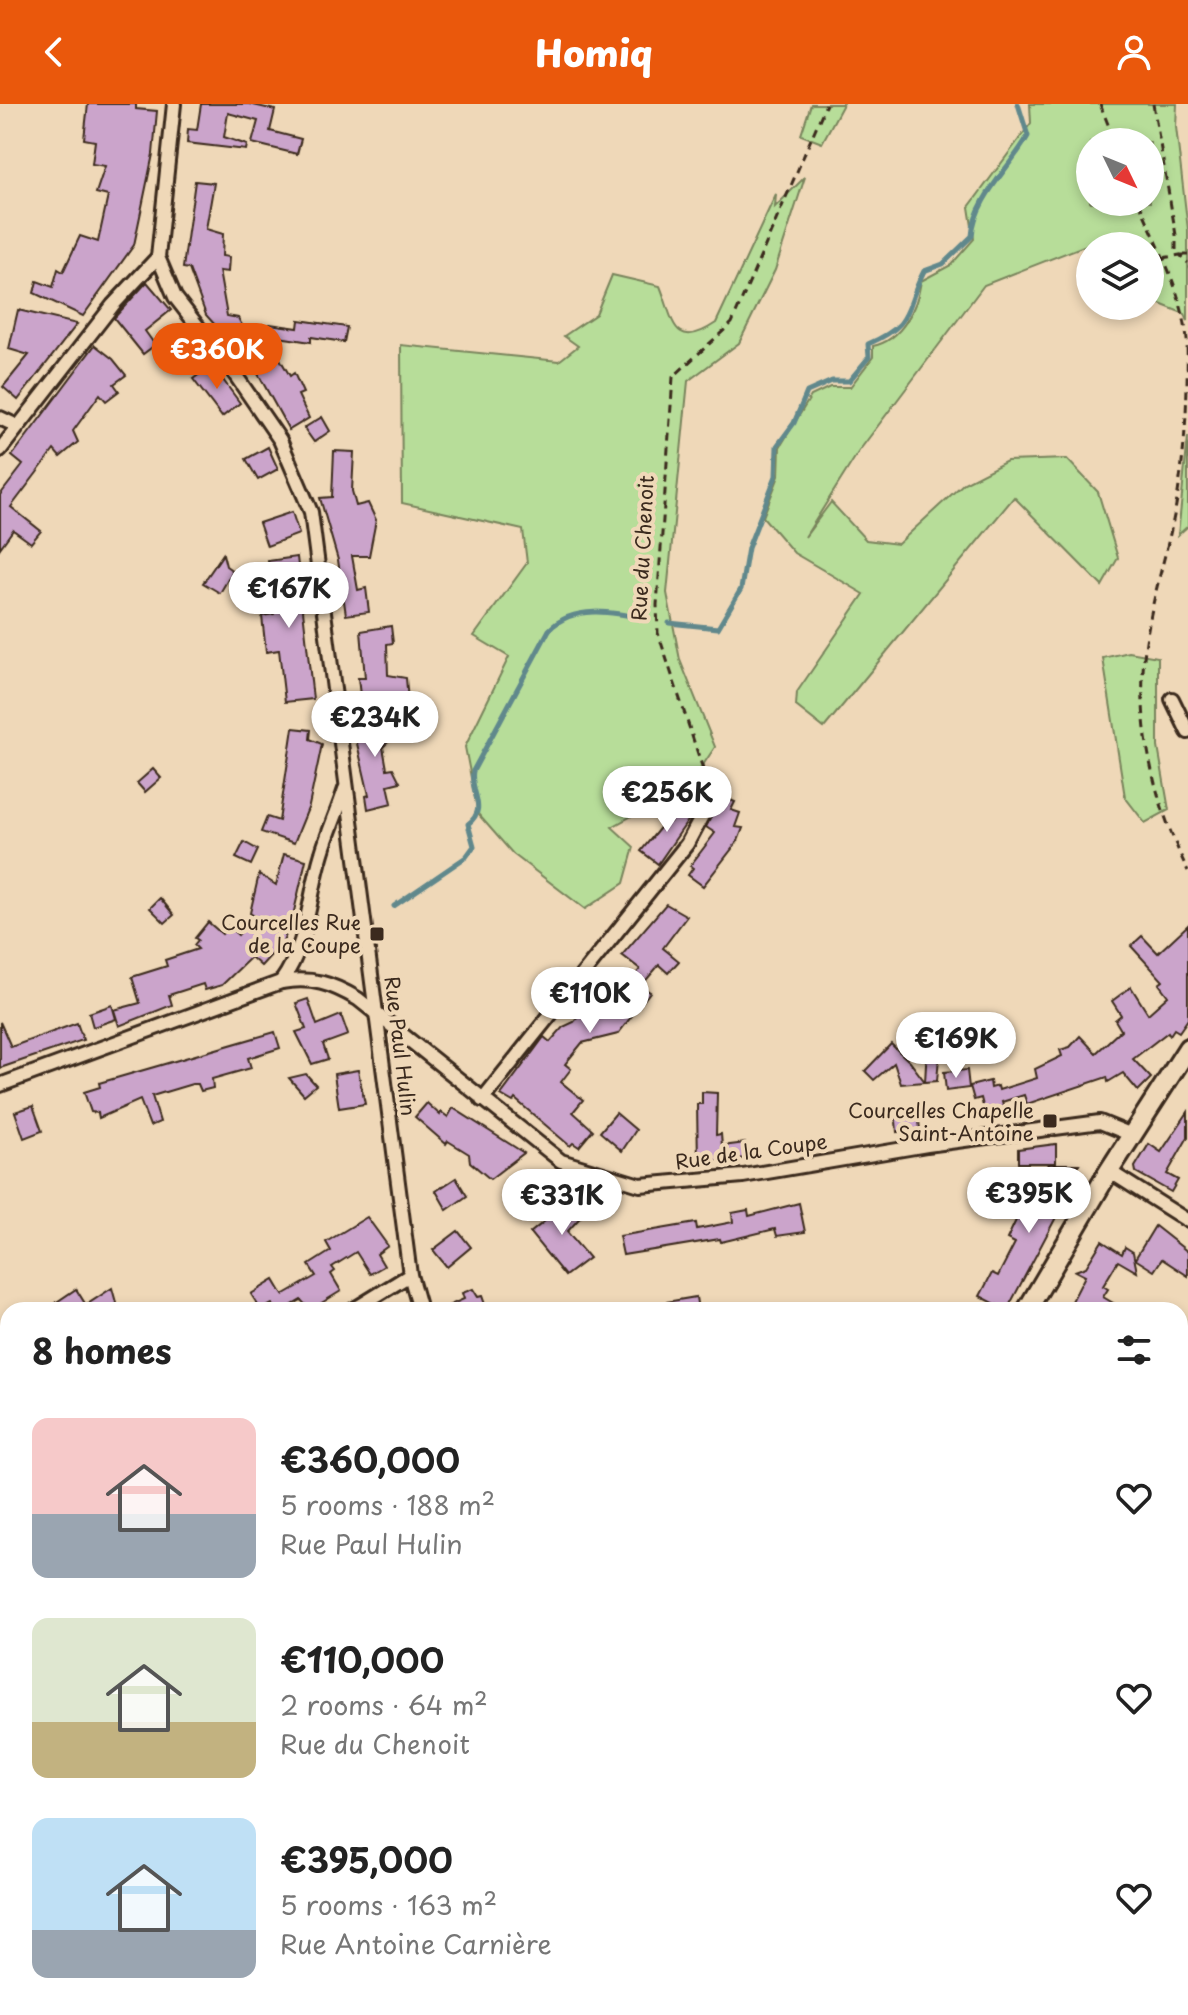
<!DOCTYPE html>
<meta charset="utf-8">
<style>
body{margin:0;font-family:"Playpen Sans",sans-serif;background:#f6f6f6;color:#222;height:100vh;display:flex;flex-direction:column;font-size:30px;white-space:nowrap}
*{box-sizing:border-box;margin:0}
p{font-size:26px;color:#767676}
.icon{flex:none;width:44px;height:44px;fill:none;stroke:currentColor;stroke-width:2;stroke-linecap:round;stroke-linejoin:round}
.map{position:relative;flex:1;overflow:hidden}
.side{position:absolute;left:0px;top:1198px;width:1188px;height:714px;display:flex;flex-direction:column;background:#fff;border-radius:24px 24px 0 0;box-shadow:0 4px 12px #0003}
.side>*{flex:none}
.needle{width:52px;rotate:133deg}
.buttons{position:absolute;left:1076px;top:24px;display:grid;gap:16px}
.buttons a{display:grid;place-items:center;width:88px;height:88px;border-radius:50%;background:#fff;box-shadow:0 4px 12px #0003;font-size:40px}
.price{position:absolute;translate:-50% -68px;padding:0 18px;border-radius:28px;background:#fff;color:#222;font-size:26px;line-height:52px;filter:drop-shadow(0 2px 4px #0008)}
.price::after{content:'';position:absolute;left:50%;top:48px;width:24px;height:18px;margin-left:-12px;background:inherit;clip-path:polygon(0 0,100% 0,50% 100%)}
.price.selected{background:#ea580c;color:#fff}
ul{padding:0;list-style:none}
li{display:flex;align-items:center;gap:24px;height:200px;padding:0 32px}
li span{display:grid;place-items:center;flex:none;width:224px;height:160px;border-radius:16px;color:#555}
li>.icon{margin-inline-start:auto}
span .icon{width:96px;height:96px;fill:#fffc;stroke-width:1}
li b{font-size:34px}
h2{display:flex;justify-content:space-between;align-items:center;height:96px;padding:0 32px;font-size:34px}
header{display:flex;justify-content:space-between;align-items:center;height:104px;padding:0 32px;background:#ea580c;color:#fff;font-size:36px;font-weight:800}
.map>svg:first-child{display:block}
.green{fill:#b7dd99;stroke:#79845c;stroke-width:2;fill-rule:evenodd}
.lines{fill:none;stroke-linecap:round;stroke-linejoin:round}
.stream{stroke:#60888c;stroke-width:5}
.building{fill:#cba4cb;stroke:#3b2a1e;stroke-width:2}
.service-casing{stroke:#3b2a1e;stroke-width:12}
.minor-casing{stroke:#3b2a1e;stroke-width:18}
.secondary-casing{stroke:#3b2a1e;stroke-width:24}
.path{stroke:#3b2a1e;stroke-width:3;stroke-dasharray:8 6;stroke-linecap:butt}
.service{stroke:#efd8b8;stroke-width:6}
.minor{stroke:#efd8b8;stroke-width:12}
.secondary{stroke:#efd8b8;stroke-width:18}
.poi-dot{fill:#3b2a1e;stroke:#efd8b8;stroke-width:3}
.labels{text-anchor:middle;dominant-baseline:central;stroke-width:8;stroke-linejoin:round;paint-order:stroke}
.street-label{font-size:20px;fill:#3b2a1e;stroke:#efd8b8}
.poi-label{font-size:20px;fill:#3b2a1e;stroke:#efd8b8;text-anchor:end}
</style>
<header><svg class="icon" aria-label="back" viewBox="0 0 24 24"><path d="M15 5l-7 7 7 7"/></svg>Homiq<svg class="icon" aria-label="person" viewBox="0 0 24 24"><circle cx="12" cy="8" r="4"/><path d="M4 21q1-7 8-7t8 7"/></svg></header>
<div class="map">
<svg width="1188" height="1911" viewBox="0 0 1188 1911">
<rect width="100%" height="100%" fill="#efd8b8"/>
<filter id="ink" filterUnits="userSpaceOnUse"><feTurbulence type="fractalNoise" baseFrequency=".0125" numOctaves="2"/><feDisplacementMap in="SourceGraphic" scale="16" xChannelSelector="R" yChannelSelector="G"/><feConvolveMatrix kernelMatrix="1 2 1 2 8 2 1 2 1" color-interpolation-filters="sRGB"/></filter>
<g filter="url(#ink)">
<g class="green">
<polygon points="811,0 843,0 822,39 801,31"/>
<path d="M1030,0H1177L1176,23L1188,126V217L1185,210L1150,196V142H1128L1122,127L984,181L859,347L805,433L831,398L866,436L898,440L964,379L1007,357L1067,355L1098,388L1118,454L1102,482L1014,393L824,624L796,602L797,588L864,490L794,449L763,413L779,372L780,343L811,292L830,283H850L873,253V242C902,236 917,204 921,177L951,161L974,135L969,103L1031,19ZM1090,38H1150V98H1090Z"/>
<path d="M805,73L775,166L739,239L688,277L667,489L680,556L715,643L691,679L612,723L634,743L624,779L585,805L513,750L478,710L465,643L509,553L474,532L527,459L523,426L402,399L401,241L559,257L578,242L564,232L596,210L612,171L660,182C673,213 672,249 716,219L776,90L775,103Z"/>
<polygon points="1188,333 1188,422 1178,431"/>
<polygon points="1129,548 1158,553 1158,643 1169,706 1145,719 1125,693 1103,554"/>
</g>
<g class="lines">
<g class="stream">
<path d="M669,519L718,524L741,485L748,444L776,372L777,342L794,319L807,288L832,277H849L869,253L868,240C916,219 903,207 924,167L943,160L972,132C974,95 1011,63 1028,32L1018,0"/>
<path d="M394,802L466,753L474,742L468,720C489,704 469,688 473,667L549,526C573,500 614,508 646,515"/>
</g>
</g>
<g class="building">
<polygon points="88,0 136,0 136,5 157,7 153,50 134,141 83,212 34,189 37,177 53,183 58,165 63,168 80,132 98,138 108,92 96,89 105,62 92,60 95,37 84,35"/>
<polygon points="201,0 249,0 275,6 270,27 301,35 297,50 252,39 258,17 228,9 224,33 247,41 246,46 187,39 188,25 197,26"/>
<polygon points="195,77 214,79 206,125 223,130 222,152 229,153 228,168 219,167 227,212 238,214 248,232 270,220 298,224 299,216 347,223 344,238 311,233 311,238 266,231 290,272 294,269 303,289 298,291 309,314 289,326 240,237 233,241 206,211 189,165 183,164"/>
<polygon points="147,178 171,206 145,227 155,241 143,250 114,214"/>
<polygon points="18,206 77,220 18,296 3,283 29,251 9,245"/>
<polygon points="95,241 113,255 126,271 114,280 119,287 106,297 100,290 73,327 78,338 60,353 54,346 11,403 41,427 31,439 13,426 0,444 0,391 23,361 12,352"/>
<polygon points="212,261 240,299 222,313 193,275"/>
<polygon points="322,313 330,327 314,338 304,324"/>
<polygon points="268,343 278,365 258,376 246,355"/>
<polygon points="334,347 354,348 352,387 356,402 368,399 376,416 369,452 352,452 358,486 366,484 369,508 346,511 338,456 320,394 332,393"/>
<polygon points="292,408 299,430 267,442 259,419"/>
<polygon points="223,450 226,462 233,467 220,489 203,479"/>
<polygon points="297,453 313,595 285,598 279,546 266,548 262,512 274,510 268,457"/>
<polygon points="391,522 393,539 387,540 388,571 406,574 408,597 361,600 358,574 365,574 361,527"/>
<polygon points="372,607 374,616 394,632 383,643 387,665 393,664 400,678 388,681 392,699 368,705 366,692 369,691 352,618 361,616 360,609"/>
<polygon points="293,624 311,626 310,635 322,640 309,702 294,739 261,728 267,713 279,717"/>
<polygon points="153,665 161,674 145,688 137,679"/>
<polygon points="714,689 735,698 731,706 740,709 735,723 743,724 738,737 703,782 688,771 693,764 690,762 715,729 706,723 712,711"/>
<polygon points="683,698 694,708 658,760 641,747 663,720 670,718"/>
<polygon points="244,738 258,746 251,761 236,754"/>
<polygon points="284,750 306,756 292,816 283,838 261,862 251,853 222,881 205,886 203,880 169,891 172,901 119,922 114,906 140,899 132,873 167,862 165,856 198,845 194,841 198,836 195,834 208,818 222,830 228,822 238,831 254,812 250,809 259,770 276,781"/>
<polygon points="160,794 174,811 165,819 150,804"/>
<polygon points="666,800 687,812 663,844 679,857 668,869 659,861 641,882 650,888 618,930 582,939 565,960 571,965 561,978 583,996 573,1008 593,1026 579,1043 573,1039 570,1042 515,995 513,998 501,991 544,933 550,938 563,923 574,918 603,881 618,893 640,865 622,851"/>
<polygon points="1188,821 1188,915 1179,928 1174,925 1170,931 1168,928 1133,955 1151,974 1138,987 1123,969 1108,978 1107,973 1027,1000 1024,991 1002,998 1004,1006 985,1010 981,994 974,996 970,982 990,977 991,984 998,982 999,986 1037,974 1035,965 1062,952 1060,946 1070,943 1080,932 1096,949 1121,926 1115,916 1121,911 1112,897 1131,883 1148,910 1168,892 1159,880 1163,877 1131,842 1142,832 1158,849"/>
<polygon points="308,895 317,921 341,911 348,931 323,940 328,955 312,960 296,928 306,925 296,899"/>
<polygon points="112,901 116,915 93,923 89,909"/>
<polygon points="942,916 937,977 925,978 927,943"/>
<polygon points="0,918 11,943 77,919 83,936 0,964"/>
<polygon points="275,928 280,944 248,954 251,964 212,975 213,984 201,987 198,980 192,980 152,992 160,1018 150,1022 140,996 99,1014 98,1009 91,1008 84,988 100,983 99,979"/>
<polygon points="891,940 910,958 925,978 901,980 894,959 874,976 865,967"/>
<polygon points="358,966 365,1000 339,1004 334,970"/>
<polygon points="967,966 969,984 946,987 944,968"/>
<polygon points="306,970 316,981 304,991 289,974"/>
<polygon points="702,988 717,989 716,1031 721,1030 722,1042 745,1039 747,1054 698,1058 697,1000 702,1000"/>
<polygon points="427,999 440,1011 441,1008 448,1013 453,1004 524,1049 490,1075 470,1058 469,1050 448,1037 446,1040 415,1013"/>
<polygon points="33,1002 42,1027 24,1034 15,1008"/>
<polygon points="917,1003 920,1025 897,1028 895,1006"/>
<polygon points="1188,1008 1188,1033 1167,1070 1178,1076 1171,1088 1136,1068 1135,1063 1149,1040 1161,1048"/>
<polygon points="616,1009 636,1026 622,1047 600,1028"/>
<polygon points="1056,1040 1056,1059 1018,1059 1018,1045"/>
<polygon points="1049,1060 1079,1060 1060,1096 1062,1102 1007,1206 980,1192 992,1169 998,1172 1015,1139 1007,1135 1018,1112 1008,1111 1010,1096 1035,1102 1047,1080 1041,1076"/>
<polygon points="456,1074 467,1092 447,1106 436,1087"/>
<polygon points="576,1092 587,1106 567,1128 589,1154 565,1172 530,1129"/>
<polygon points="799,1099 805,1128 777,1132 775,1125 721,1138 720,1135 623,1151 619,1132 696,1119 697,1125 733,1118 732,1109 748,1106 749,1112"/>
<polygon points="367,1113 388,1142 377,1150 384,1162 370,1170 356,1148 332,1163 335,1167 331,1170 341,1187 310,1206 301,1196 284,1206 276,1206 272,1200 261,1206 251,1190 274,1176 283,1191 316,1172 309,1161 331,1147 326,1138"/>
<polygon points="1155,1122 1188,1148 1188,1172 1162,1155 1154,1167 1135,1155"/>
<polygon points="458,1127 471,1143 447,1163 433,1146"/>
<polygon points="1102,1137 1122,1150 1125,1143 1133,1148 1137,1168 1118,1157 1103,1182 1108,1185 1103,1193 1125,1206 1079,1206 1070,1201 1085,1172 1075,1167 1086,1163"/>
<polygon points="112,1184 118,1206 45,1206 76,1185 86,1201"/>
<polygon points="473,1185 478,1193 482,1192 487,1206 439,1206 464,1195 462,1189"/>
<polygon points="696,1193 698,1206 661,1206 660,1199"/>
</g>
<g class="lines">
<defs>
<g id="service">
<polyline points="489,1904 499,1911"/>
<polyline points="573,1904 575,1905"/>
</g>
<g id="minor">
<polyline points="158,153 175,193 234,269 280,336 311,408 410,1171 420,1206"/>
<polyline points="158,153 174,0"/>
<polyline points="0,314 17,322"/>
<polyline points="0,346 113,201 158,153"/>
<polyline points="1172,595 1188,628"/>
<path d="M281,878C309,839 308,794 322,749C328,728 338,707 345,685"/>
<path d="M0,981L281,878C312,873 331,879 358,895L561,1057L640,1081L743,1072L927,1041L1100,1018L1132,1031"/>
<polyline points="482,996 687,740 703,710 705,677"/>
<polyline points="1109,1067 1188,1117"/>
<polyline points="353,1206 410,1171"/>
<polyline points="0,1333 8,1334"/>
<polyline points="0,1898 8,1901"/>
<polyline points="18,1904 38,1911"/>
</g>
<g id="secondary">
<polyline points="1027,1206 1109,1067 1188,944"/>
<polyline points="641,1911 644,1904"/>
</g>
</defs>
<use href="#service" class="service-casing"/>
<use href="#minor" class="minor-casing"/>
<use href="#secondary" class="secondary-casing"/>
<g class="path">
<polyline points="1100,0 1115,38"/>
<polyline points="1153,0 1176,131 1176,152"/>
<path d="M1139,98C1157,141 1183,189 1187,236C1188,283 1186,335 1179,382C1171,444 1146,504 1143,568C1140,638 1157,704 1188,767"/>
<polyline points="1180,151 1188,151"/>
<polyline points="1162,154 1180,151 1188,159"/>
<polyline points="703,665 658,529 657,501 673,273 732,219 826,0"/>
<polyline points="51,1904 71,1911"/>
</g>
<use href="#service" class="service"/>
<use href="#minor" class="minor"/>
<use href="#secondary" class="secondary"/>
</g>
</g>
<g class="poi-dot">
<rect x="369" y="822" width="16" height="16" rx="4"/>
<rect x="1042" y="1009" width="16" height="16" rx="4"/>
</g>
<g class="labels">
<g class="street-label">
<text transform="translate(642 444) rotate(-87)">Rue du Chenoit</text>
<text transform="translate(401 942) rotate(83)">Rue Paul Hulin</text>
<text transform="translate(751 1047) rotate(-8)">Rue de la Coupe</text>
</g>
<g class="poi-label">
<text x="361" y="818">Courcelles Rue<tspan x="361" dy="23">de la Coupe</tspan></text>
<text x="1034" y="1006">Courcelles Chapelle<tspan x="1034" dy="23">Saint-Antoine</tspan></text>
</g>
</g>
</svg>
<div class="buttons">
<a><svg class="needle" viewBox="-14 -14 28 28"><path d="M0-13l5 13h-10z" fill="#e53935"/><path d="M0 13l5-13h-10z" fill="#767676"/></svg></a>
<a><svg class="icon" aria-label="layers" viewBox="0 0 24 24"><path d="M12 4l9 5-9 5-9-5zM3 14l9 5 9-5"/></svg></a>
</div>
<b class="price selected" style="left:217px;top:287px">€360K</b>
<b class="price" style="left:289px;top:526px">€167K</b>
<b class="price" style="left:375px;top:655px">€234K</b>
<b class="price" style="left:667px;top:730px">€256K</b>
<b class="price" style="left:590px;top:931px">€110K</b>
<b class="price" style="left:956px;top:976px">€169K</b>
<b class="price" style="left:1029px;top:1131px">€395K</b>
<b class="price" style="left:562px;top:1133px">€331K</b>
<section class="side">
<h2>8 homes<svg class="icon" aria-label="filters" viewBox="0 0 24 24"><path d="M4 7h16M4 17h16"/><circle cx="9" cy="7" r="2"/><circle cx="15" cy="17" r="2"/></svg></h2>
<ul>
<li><span style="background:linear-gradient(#f6c9c9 60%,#9aa5b1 0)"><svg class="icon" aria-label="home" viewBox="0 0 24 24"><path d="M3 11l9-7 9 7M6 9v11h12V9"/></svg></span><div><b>€360,000</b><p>5 rooms · 188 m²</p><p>Rue Paul Hulin</p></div><svg class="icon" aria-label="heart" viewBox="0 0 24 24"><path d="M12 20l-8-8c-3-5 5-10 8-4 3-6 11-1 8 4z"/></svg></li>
<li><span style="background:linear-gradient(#dfe7d0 65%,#c2b280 0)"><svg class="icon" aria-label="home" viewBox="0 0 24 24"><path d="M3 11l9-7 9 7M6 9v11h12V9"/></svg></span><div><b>€110,000</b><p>2 rooms · 64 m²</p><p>Rue du Chenoit</p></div><svg class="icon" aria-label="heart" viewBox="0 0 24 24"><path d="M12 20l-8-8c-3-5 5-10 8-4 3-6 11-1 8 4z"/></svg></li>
<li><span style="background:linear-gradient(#bfe0f5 70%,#9aa5b1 0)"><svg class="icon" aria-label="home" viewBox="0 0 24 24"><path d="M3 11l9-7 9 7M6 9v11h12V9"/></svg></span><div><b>€395,000</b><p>5 rooms · 163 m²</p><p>Rue Antoine Carnière</p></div><svg class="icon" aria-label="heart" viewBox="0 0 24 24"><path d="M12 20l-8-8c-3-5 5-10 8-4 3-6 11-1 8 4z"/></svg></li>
</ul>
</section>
</div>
